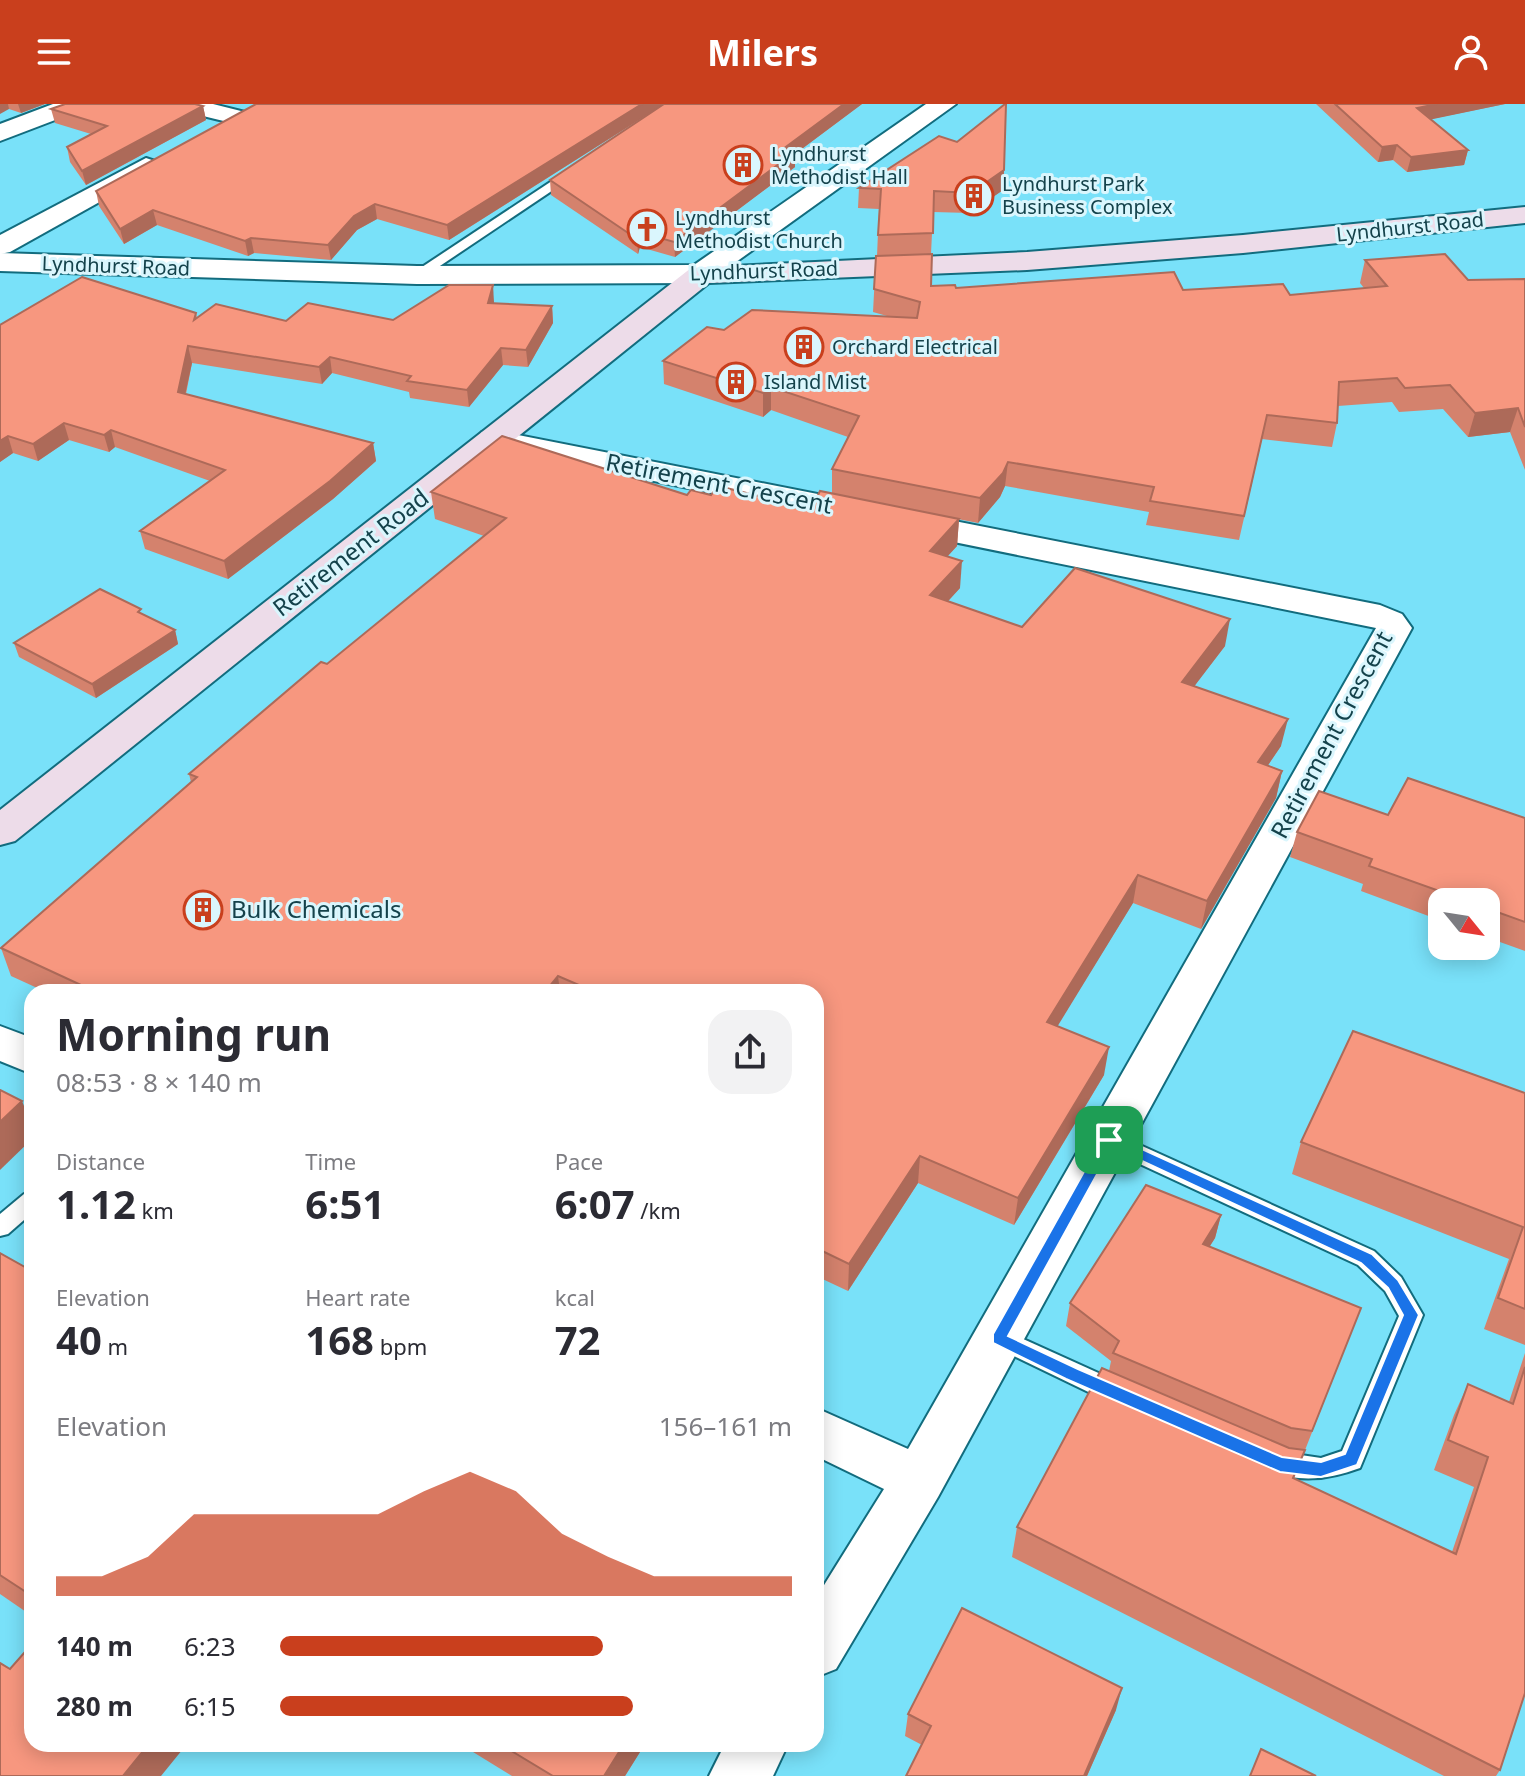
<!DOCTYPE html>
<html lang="en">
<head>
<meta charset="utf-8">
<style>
  body { margin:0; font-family:"Noto Sans",sans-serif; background:#f2f2f3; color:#2b2b33; height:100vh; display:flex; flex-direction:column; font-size:30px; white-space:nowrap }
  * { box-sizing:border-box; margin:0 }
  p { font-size:26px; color:#7c7c81 }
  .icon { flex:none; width:44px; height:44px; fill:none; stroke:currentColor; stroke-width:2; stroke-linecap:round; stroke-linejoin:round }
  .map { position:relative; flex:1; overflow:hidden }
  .side { position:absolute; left:24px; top:880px; width:800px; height:768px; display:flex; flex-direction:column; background:#fff; border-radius:24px; box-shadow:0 4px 20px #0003 }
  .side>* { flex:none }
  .needle { width:52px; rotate:120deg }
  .fabs { position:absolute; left:1428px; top:784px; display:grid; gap:16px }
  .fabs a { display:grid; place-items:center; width:72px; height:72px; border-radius:16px; background:#fff; box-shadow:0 4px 20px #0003; font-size:40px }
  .pin { position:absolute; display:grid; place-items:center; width:68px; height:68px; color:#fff; margin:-34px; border-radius:16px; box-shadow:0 4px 12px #0006 }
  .round { display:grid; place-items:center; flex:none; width:84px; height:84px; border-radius:24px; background:#f2f2f3 }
  .head { display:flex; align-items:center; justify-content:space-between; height:136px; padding:0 32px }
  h1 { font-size:44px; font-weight:700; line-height:60px }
  .figures { display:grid; grid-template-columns:repeat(3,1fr); gap:12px; height:136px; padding:8px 32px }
  .figures div { display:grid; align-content:center }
  .figures b { font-size:40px; font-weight:700 }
  .figures small { font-size:22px; font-weight:400 }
  .figures p { font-size:22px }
  .chart { height:224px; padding:16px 32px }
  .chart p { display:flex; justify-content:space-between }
  .chart svg { width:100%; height:144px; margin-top:8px; fill:#c93f1d; opacity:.7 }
  ul { padding:0 32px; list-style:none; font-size:26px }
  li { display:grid; grid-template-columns:128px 96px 1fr; align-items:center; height:60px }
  li i { height:20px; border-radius:10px; background:#c93f1d }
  header { display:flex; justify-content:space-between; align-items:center; height:104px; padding:0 32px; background:#c93f1d; color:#fff; font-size:36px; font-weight:700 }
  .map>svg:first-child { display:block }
</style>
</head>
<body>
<header><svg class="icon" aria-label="menu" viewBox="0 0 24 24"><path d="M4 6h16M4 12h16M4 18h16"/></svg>Milers<svg class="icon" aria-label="person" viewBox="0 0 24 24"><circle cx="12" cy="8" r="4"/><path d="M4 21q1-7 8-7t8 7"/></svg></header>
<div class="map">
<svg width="1525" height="1672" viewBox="0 0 1525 1672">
  <rect width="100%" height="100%" fill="#79e1f9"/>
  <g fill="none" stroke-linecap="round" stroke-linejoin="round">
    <g stroke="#126c7e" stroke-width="4">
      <g id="service">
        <path d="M567,67L577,70L422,174L410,171Z"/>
        <path d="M1109,1027L1374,1147L1401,1173L1423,1211L1360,1364C1327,1376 1299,1379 1265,1366L1261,1358L1265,1350L1274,1347L1321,1354L1342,1347L1399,1212L1385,1187L1358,1161L1101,1042L1098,1036L1101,1030Z"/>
        <path d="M32,1087V1109L8,1130L0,1132V1110L24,1090Z"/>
        <path d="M999,1224L1125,1281L1128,1289L1125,1297L1116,1300L1107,1297L991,1241L987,1234L991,1227Z"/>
      </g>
    </g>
    <g stroke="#126c7e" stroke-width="4">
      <g id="minor">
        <path d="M53,0H87L84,5L0,37V20Z"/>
        <path d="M171,0H213L245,8L248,13L245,18L236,20L174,5Z"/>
        <path d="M146,54L155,57L159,62L155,67L10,148L0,150V131Z"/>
        <path d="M493,326L1380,501L1402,510L1412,524L938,1393L836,1565L816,1573V1494L884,1385L816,1352V1304L908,1345L1376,524L482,342L477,335L482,328Z"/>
        <path d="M0,922L32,934V970L0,957Z"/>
        <path d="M725,1640H788L773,1672H709Z"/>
      </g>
    </g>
    <g stroke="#126c7e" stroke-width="4">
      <path id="tertiary" d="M926,0H956L711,176L701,179L417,180L0,167V149L417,162L694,161Z"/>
    </g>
    <g stroke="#126c7e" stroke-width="4">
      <path id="secondary" d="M1525,103V119L1243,149L1027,166L709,179L15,737L0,741V706L691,164L1027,148L1243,131Z"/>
    </g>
    <use href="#service" fill="#fff" fill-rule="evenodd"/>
    <use href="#minor" fill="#fff" fill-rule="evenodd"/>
    <use href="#tertiary" fill="#fff" fill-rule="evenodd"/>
    <use href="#secondary" fill="#eddce9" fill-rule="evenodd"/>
  </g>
  <g fill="#d4826d">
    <path d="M0,0H45L21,9L9,5Z"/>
    <path d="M256,0H862L795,50V63L675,153L640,143L638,150L551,91L550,76L655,6L449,136L377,115L357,126L331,156L254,149L248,152L157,121L124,140L99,102L96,87Z"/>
    <path d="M1316,0H1505L1431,15L1468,46L1464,61L1407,68L1393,56L1378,58Z"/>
    <path d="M203,2L206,16L86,81L70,58L67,43L91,30L55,19L51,5Z"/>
    <path d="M1004,66L1003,86L970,109L933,108L931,150L877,152L879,105L858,104L859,84Z"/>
    <path d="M876,152L931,182L956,184L1183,186L1290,191L1364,184L1360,179L1365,156L1468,176L1525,175V366L1510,328L1468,333L1443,305L1399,308L1392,298L1338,302L1337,319L1332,343L1262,335L1239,436L1146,421L1149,408L1005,382L1000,393L978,419L871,398L959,415L957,442L947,452L960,484L948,497L1022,523L1225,542L1194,582L1281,642L1268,661L1282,667L1276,694L1201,825L1133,799L1057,922L1104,971L1014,1121L918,1079L848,1187L816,1172V888H46L11,872L1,844L191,678L189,670L327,560L484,432L435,415L431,388L711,391L811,405L832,390V365L848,333L771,306L763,313L664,280L663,257L724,226L887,212L873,208Z"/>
    <path d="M494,198V199L552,202L553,219L528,263L503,261L469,303L410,294L409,288L332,269L322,280L192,259L186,290L373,339L376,357L333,395L228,475L145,445L140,427L210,377L115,343L109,348L69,336L38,357L13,349L0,358V221L196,209L197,214L286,217L393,216Z"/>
    <path d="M143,510L175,526L178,540L96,594L19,553L14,539Z"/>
    <path d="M1388,711L1525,714V847L1486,833V798H1442V817L1361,787L1363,780L1290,753L1297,728Z"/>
    <path d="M1525,989V1241L1484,1225L1509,1155L1292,1070L1301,1038Z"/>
    <path d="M1221,1111L1215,1134L1209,1143L1361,1204L1294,1374L1452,1448L1474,1383L1434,1366L1454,1311L1468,1280L1509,1298L1525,1249V1589L1500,1666L1496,1672H1444L1012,1453L1017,1423L1109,1267L1111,1257L1066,1222L1070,1199Z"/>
    <path d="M0,1149L32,1167V1512L0,1490Z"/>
    <path d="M1116,1606L1087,1672H906L922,1641L905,1632L908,1610Z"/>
    <path d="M460,1640H645L625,1672H512Z"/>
  </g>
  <g fill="#ad6a59">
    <path d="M0,0H8L9,5L0,10Z"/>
    <path d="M18,0H45L21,9Z"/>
    <path d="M642,0H664L449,136L447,121Z"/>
    <path d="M844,0H862L795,50V63L675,153L674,138L783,45Z"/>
    <path d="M1437,0H1505L1414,19L1417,4Z"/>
    <path d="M203,2L206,16L86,81L82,67Z"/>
    <path d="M1397,41L1393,56L1378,58L1382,43Z"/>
    <path d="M1468,46L1464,61L1407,68L1411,53Z"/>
    <path d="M1004,66L1003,86L970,109L971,89Z"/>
    <path d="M375,100L377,115L357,126L331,156L328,141L354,112Z"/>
    <path d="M153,106L157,121L124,140L120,125Z"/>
    <path d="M639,128L640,143L638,150L637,135Z"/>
    <path d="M251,134L254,149L248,152L245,137Z"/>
    <path d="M493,181L494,198L489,215L488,199Z"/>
    <path d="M552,202L553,219L528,263L526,246Z"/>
    <path d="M188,242L192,259L182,305L178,288Z"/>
    <path d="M501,244L503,261L469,303L467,286Z"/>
    <path d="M330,253L332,269L322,280L319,263Z"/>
    <path d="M771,283V306L763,313V289Z"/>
    <path d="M1518,304L1510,328L1468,333L1475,309Z"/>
    <path d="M64,319L69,336L38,357L33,340Z"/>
    <path d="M111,326L115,343L109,348L104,331Z"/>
    <path d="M8,332L13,349L0,358V337Z"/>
    <path d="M373,339L376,357L333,395L228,475L224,457Z"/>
    <path d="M1008,358L1005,382L1000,393L978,419L980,394Z"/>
    <path d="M959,415L957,442L928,474L930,447Z"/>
    <path d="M962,457L960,484L929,518L930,491Z"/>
    <path d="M1230,515L1225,542L1177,605L1182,578Z"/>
    <path d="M175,526L178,540L96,594L92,580Z"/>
    <path d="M1288,615L1281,642L1252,685L1258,658Z"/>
    <path d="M1282,667L1276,694L1201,825L1207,797Z"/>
    <path d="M1138,771L1133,799L1043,946L1047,918Z"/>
    <path d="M558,872L560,888H545Z"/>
    <path d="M1109,943L1104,971L1014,1121L1018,1094Z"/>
    <path d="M22,997L32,1022V1035L0,1066V1018Z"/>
    <path d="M920,1052L918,1079L848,1187L849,1160Z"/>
    <path d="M1221,1111L1215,1134L1197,1163L1203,1140Z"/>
    <path d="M1122,1584L1116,1606L1087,1672H1084Z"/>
    <path d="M149,1640H187L161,1672H123Z"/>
    <path d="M624,1640H645L625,1672H604Z"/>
  </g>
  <g fill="#f7977f" stroke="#ad6a59" stroke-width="2">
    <path d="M65,0H195L203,2L82,67L67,43L107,22L51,5Z"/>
    <path d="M256,0H642L447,121L375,100L354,112L328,141L251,134L245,137L153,106L120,125L96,87Z"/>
    <path d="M664,0H844L783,45L795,48L674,138L639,128L637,135L550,76Z"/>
    <path d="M1005,0H1006L1004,66L971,89L934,87L933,129L878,131L881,85L859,84L939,32L957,38Z"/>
    <path d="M1335,0H1437L1417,4L1468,46L1411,53L1397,41L1382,43Z"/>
    <path d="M932,150L931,182L955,181L956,184L1174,168L1183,186L1283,180L1290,191L1387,182L1365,156L1445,150L1468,176L1525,175V323L1518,304L1475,309L1450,281L1405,284L1397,274L1339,278L1337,319L1267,311L1244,412L1150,397L1154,383L1008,358L1003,369L980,394L832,365L859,312L771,283L763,289L663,257L707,223L724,226L752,206L917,214L920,198L874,185L876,152Z"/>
    <path d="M82,173L196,209L194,216L216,200L286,217L308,199L393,216L449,181H493L488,199L552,202L526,246L501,244L467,286L407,277L411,272L330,253L319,263L188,242L178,288L373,339L330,377L224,457L140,427L225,366L111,326L104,331L64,319L33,340L8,332L0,337V221Z"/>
    <path d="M502,332L687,391L691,386L711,391L718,382L811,405L820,387L959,415L930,447L962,457L930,491L1022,523L1075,464L1230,515L1182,578L1288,615L1258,658L1282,667L1207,797L1138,771L1047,918L1109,943L1018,1094L920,1052L849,1160L816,1144V888H595L558,872L545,888H96L1,844L197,673L189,670L321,558L327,560L506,414L431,388Z"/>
    <path d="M100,485L141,505L138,508L175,526L92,580L14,539Z"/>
    <path d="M1408,674L1525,714V818L1486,804V798H1470L1369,762L1372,755L1297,728L1319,687L1388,711Z"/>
    <path d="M1353,927L1525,989V1205L1498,1194L1523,1123L1301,1038Z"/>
    <path d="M0,986L22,997L0,1018Z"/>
    <path d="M1146,1081L1221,1111L1203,1140L1361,1204L1312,1327L1291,1324L1113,1249L1119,1237L1070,1199Z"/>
    <path d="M0,1149L32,1167V1492L0,1471Z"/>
    <path d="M1525,1263V1589L1500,1666L1017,1423L1102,1264L1289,1344L1305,1346L1293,1374L1456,1450L1488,1353L1448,1336L1468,1280L1513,1300Z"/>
    <path d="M962,1504L1122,1584L1084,1672H906L931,1622L908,1610Z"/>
    <path d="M32,1540V1640H149L123,1672H0V1559L10,1565Z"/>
    <path d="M500,1640H624L604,1672H553Z"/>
    <path d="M1261,1645L1316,1672H1250Z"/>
  </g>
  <path fill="#1a73e8" stroke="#fff" stroke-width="2" fill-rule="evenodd" d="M1109,1030L1372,1150L1398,1176L1419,1211L1357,1361L1321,1373L1280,1368L1066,1275L993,1239V1230L1104,1032ZM1112,1043L1361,1159L1388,1184L1403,1211L1345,1350L1321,1358L1282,1353L1078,1265L1008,1232Z"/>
  <defs>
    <g id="building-ring" transform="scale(2)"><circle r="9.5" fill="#daf6fd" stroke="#c93f1d" stroke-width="1.5"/><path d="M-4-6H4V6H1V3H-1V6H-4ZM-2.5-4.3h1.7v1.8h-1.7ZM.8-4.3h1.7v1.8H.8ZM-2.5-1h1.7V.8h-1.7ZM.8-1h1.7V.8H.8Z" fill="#c93f1d"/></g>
    <g id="church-ring" transform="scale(2)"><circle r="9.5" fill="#daf6fd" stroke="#c93f1d" stroke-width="1.5"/><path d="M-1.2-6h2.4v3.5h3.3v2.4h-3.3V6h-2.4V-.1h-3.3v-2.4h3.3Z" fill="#c93f1d"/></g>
  </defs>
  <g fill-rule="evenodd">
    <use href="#building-ring" x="743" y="61"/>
    <use href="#building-ring" x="974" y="92"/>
    <use href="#church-ring" x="647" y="125"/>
    <use href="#building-ring" x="804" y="243"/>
    <use href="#building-ring" x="736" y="278"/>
    <use href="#building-ring" x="203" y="806"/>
  </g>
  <g text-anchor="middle" stroke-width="6" stroke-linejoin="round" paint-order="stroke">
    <g font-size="20" fill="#14424b" stroke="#daf6fd" text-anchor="start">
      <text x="771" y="57">Lyndhurst<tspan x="771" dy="23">Methodist Hall</tspan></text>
      <text x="1002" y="87">Lyndhurst Park<tspan x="1002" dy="23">Business Complex</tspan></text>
      <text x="675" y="121">Lyndhurst<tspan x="675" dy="23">Methodist Church</tspan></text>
      <text x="832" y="250">Orchard Electrical</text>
      <text x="764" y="285">Island Mist</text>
    </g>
    <g font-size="20" fill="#14424b" stroke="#daf6fd">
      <text transform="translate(1410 123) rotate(-6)" y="7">Lyndhurst Road</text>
      <text transform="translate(116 162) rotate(2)" y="7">Lyndhurst Road</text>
      <text transform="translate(764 167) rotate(-2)" y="7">Lyndhurst Road</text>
    </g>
    <g font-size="24" fill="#14424b" stroke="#daf6fd">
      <text transform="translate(719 380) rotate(11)" y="8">Retirement Crescent</text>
      <text transform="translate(351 449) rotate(-38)" y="8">Retirement Road</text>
      <text transform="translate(1332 631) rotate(-62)" y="8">Retirement Crescent</text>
    </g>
    <g font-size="24" fill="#14424b" stroke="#daf6fd" text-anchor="start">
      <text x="231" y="814">Bulk Chemicals</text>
    </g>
  </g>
</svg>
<div class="fabs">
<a><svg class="needle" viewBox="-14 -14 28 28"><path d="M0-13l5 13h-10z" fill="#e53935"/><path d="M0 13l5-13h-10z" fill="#7c7c81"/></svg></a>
</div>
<div class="pin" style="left:1109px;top:1036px;background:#1e9e55"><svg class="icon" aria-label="arrive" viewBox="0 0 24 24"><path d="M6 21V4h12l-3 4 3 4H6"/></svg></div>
<section class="side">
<div class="head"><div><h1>Morning run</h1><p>08:53 · 8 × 140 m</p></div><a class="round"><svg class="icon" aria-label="share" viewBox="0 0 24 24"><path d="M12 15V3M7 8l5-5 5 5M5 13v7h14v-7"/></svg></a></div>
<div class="figures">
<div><p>Distance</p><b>1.12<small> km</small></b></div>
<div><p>Time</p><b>6:51</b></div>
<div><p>Pace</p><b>6:07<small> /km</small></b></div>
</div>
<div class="figures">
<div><p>Elevation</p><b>40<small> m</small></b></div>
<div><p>Heart rate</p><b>168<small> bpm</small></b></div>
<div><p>kcal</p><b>72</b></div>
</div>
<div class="chart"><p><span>Elevation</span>156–161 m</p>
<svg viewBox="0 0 160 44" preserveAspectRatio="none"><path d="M0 44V38L10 38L20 32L30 19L40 19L50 19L60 19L70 19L80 12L90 6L100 12L110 25L120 32L130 38L140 38L150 38L160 38V44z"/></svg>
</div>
<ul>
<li><b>140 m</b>6:23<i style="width:63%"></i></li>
<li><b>280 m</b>6:15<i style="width:69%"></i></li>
</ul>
</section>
</div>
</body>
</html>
